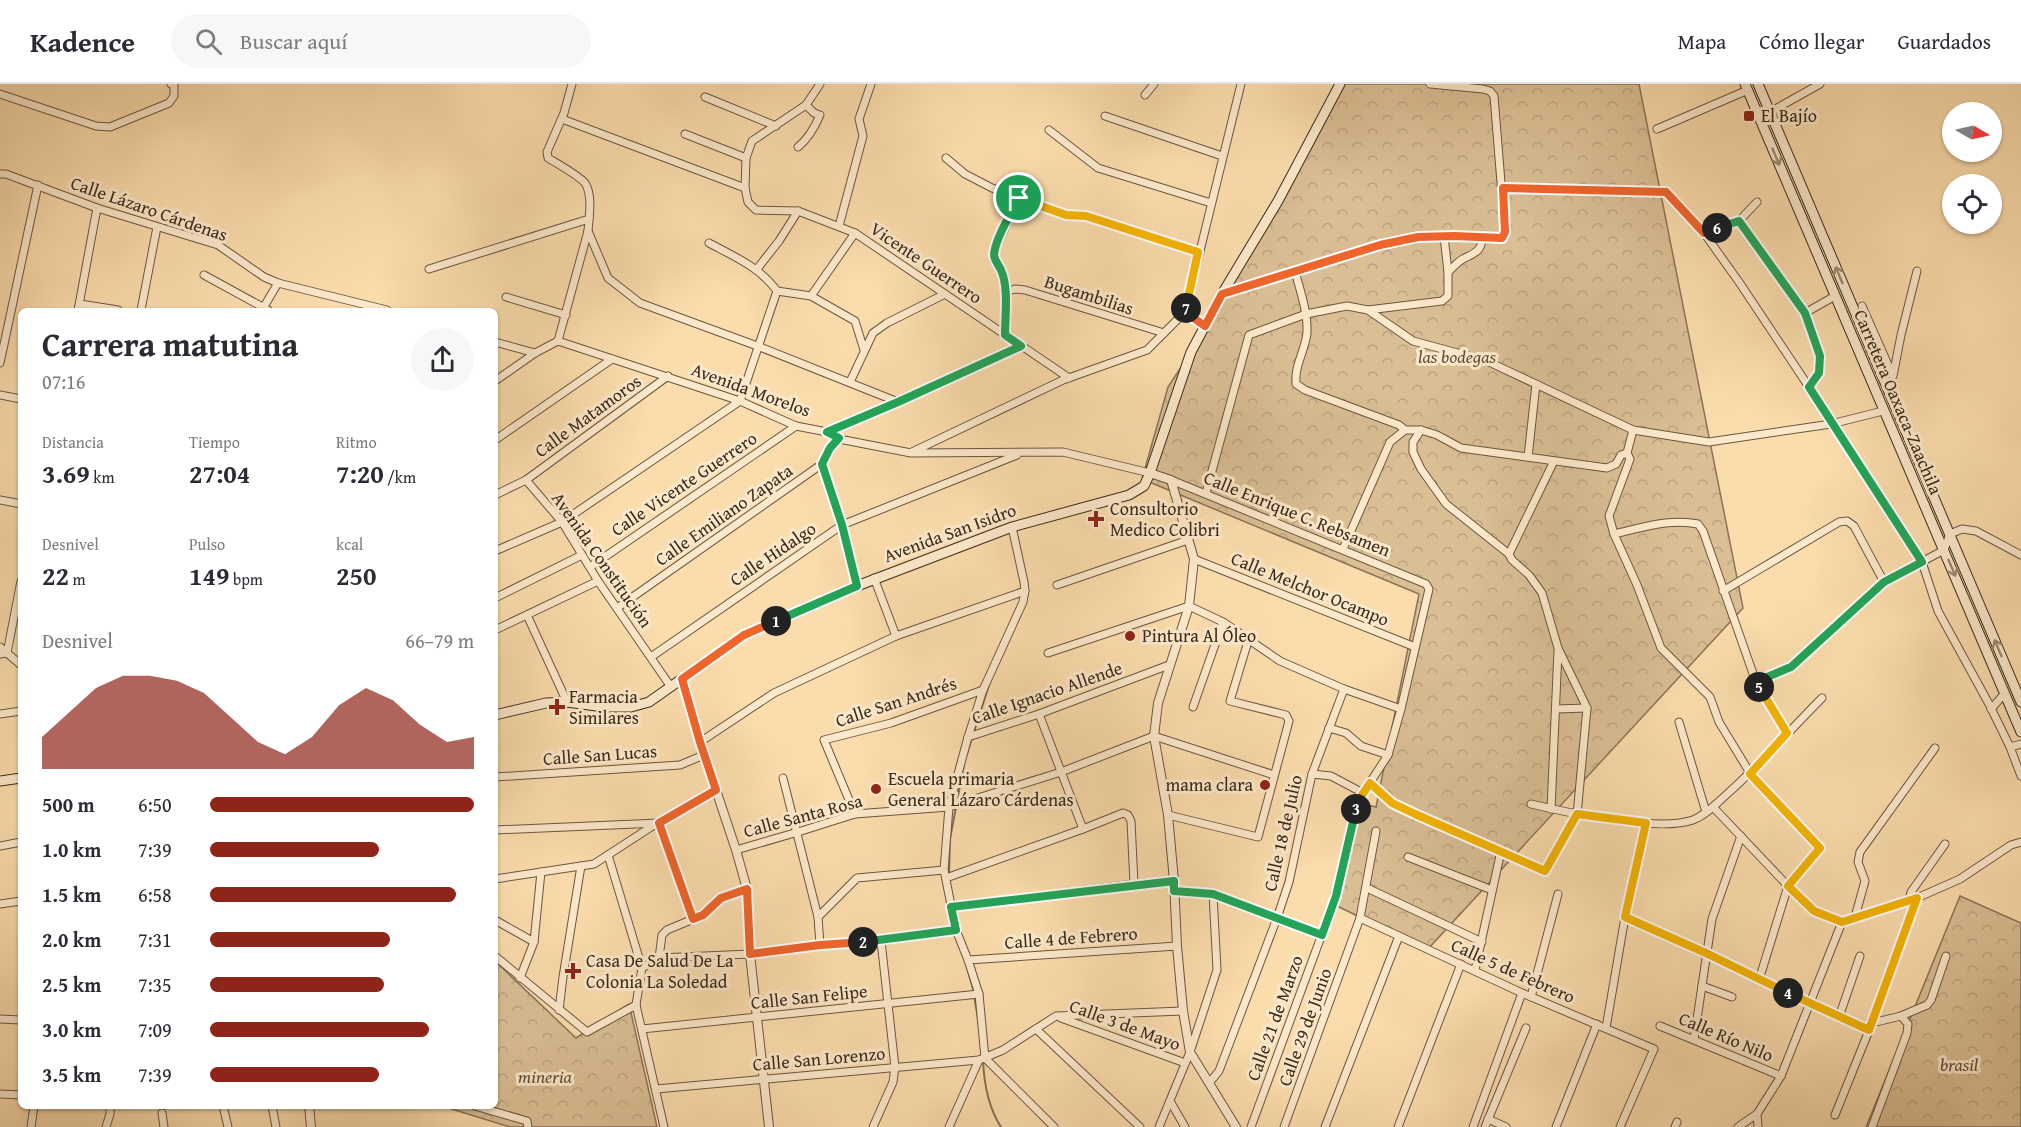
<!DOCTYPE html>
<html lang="es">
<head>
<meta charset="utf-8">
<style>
  body { margin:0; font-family:"Gentium Book Plus",serif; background:#f7f7f7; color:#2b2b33; height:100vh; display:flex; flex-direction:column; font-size:22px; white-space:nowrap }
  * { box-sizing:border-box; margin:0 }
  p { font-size:20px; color:#7c7c81 }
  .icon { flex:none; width:33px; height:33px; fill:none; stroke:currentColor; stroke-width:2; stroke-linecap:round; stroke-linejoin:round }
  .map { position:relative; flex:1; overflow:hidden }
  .drawer { position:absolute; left:18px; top:224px; width:480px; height:801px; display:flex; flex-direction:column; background:#fff; border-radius:9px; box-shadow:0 2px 4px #0004 }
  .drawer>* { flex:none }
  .needle { width:39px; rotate:99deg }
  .tools { position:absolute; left:1942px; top:18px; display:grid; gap:12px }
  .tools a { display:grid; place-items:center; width:60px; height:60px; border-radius:50%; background:#fff; box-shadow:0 2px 4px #0004; font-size:30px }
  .pin { position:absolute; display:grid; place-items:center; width:51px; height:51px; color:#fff; margin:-26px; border:3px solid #fff; border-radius:50%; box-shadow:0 2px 6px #0007 }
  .km { position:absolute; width:30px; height:30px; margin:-15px; border-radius:50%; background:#222; color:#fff; font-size:16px; line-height:30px; text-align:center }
  .round { display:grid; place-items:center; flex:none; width:63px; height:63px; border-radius:32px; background:#f7f7f7 }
  .overview { display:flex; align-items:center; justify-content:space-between; height:102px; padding:0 24px }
  h1 { font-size:33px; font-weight:700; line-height:45px }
  .metrics { display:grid; grid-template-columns:repeat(3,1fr); gap:9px; height:102px; padding:6px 24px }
  .metrics div { display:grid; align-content:center }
  .metrics b { font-size:26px; font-weight:700 }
  .metrics small { font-size:16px; font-weight:400 }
  .metrics p { font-size:16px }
  .chart { height:168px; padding:12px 24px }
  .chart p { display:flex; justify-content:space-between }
  .chart svg { width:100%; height:108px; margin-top:6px; fill:#8f2418; opacity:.7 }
  ul { padding:0 24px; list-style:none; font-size:20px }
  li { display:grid; grid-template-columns:96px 72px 1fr; align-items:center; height:45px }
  li i { height:15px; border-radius:8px; background:#8f2418 }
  header { display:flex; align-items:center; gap:36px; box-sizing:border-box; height:84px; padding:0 30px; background:#fff; border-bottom:2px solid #e1e1e2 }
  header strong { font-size:28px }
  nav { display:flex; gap:33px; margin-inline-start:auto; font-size:21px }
  .search { width:420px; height:54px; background:#f7f7f7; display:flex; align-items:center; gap:15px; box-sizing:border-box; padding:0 21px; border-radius:33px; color:#7c7c81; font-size:22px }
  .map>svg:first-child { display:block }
</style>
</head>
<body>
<header>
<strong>Kadence</strong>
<div class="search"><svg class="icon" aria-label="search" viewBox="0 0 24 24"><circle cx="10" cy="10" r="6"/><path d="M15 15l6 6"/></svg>Buscar aquí</div>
<nav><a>Mapa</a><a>Cómo llegar</a><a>Guardados</a></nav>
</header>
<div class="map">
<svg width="2021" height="1043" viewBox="0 0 2021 1043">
  <defs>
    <pattern id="park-crowns" width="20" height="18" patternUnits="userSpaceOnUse" patternTransform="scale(1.5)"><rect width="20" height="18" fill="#dabe94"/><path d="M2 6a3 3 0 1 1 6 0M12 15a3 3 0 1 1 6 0" fill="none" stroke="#bca37f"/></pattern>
  </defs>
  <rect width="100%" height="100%" fill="#fbdcad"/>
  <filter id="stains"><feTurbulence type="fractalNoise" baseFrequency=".00333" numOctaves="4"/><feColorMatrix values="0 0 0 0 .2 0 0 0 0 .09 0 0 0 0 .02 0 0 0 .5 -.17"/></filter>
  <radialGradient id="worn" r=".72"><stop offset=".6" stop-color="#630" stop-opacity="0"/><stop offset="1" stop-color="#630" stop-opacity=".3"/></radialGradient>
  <g fill="url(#park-crowns)" stroke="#8a7457" stroke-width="1.5">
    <path d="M1340,0H1639L1743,524L1427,866L1329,818L1355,718L1376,723L1419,510L1142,395L1168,303L1191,268Z"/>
    <path d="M1960,812L2021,839V1043H1866Z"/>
    <path d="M495,877L576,954L629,920L657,1043H510L442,1022H495Z"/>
  </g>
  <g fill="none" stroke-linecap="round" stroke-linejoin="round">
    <g stroke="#867054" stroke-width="2">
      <path d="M965,676L989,601"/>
      <path d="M957,717L964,681"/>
      <path d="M949,791L950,755L956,723"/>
      <path d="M965,876L973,905L979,941"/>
      <path d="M983,976C984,1000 988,1023 1001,1043"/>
    </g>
    <g stroke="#6a563f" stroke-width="9">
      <g id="minor">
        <path d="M820,0L806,21L752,57L746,74L745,104L748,118L756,126L798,127L855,149L1069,294"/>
        <path d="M0,10L96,42L110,43L169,19L174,12V1L171,0"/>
        <path d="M1145,11L1154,0"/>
        <path d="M705,13L776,42"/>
        <path d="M1770,28L1820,0"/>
        <path d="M1105,32L1222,72"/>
        <path d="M562,35L745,104"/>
        <path d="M1657,45L1748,6"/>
        <path d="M1049,46L1098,84L1211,119"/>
        <path d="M685,50L746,74"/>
        <path d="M798,63C809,54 815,43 820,31L814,29L806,21"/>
        <path d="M946,74L965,90L992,104L1019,114L1066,131L1086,132L1198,168"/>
        <path d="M0,90H6L97,124L218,161L264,193L278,199L387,226"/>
        <path d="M1503,104L1666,108L1704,149L1739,198L1809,303L1922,478L1938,527L1989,620L2010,663L2021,660"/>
        <path d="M1739,137L1805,229L1819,272V289L1809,303"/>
        <path d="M839,142L863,52L859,35L871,0"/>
        <path d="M588,147L608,194L640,219L760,263L898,318"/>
        <path d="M1704,149L1739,137L1757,118"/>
        <path d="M1444,152L1448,188"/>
        <path d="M709,159C733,172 760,183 777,207L811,212L855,237L864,266"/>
        <path d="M429,185L589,135"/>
        <path d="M757,185L779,157L798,127"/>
        <path d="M1295,187C1300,207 1308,228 1307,249C1305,267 1294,282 1296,300L1305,306L1399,341L1405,346"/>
        <path d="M204,191L268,226"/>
        <path d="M1005,208L1015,205L1025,206L1164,249"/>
        <path d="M1222,210L1380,161L1418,153L1453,152L1502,154L1505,148L1494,12L1490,7L1483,5L1430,0"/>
        <path d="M811,212L855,149"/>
        <path d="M506,213L566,231"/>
        <path d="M80,220L118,226"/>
        <path d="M1862,222L1893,292L1901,251L1917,187"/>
        <path d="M78,226L97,124"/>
        <path d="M141,226L157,143"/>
        <path d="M262,226L278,199"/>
        <path d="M1368,226L1442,217L1448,212V188C1453,184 1457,178 1463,175C1474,169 1481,168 1482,155"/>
        <path d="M1805,229L1835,212"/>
        <path d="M1205,242L1185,228L1241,0"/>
        <path d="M1005,251V208L1002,187L994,176L995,165L1019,114"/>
        <path d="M558,257L740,317L796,342L827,348L839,355L911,369L1063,368L1150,389"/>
        <path d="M558,257L588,147C589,134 593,111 585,99C578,91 558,80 548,74L547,68L564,29L572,0"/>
        <path d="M495,258L535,269"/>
        <path d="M0,279L38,101"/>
        <path d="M495,297L535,269L558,257"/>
        <path d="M850,298L873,249L887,239L945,210"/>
        <path d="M0,311L21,315"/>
        <path d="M1421,346L1413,358V368L1421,385L1446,420L1509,470"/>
        <path d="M1633,346L1627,369L1630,375L1609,432L1614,450L1637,501L1661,564L1710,613L1719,638L1750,689L1820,764L1788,802L1759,896"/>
        <path d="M827,348L898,318L1021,262"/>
        <path d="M495,356L612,275"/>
        <path d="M912,368L1063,296L1147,266L1185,228"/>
        <path d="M1528,373L1536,300"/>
        <path d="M822,380L842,441L857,502"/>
        <path d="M526,396L562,438L598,497L671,603"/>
        <path d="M1171,396L1426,500L1429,505L1401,625L1388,671L1358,717L1336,812L1251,1043"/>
        <path d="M1206,409L1249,251L1306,230L1347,222L1368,226L1413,257L1487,277L1633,346L1709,358L1831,340L1883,327"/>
        <path d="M495,411L526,396L668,292"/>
        <path d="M0,416L21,420"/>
        <path d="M1614,450C1641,444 1670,434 1698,440L1703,447L1756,598L1787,649"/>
        <path d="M1343,465L1390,358L1405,346H1421L1437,351L1461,364L1607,384L1616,380L1621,371L1627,369"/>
        <path d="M495,467L562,438L740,317L777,207"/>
        <path d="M1194,475L1415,563"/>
        <path d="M590,483L796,342"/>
        <path d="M874,494L896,552"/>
        <path d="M1057,501L1188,456"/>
        <path d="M1723,507L1839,438L1847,437L1854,442L1884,498"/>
        <path d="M495,514L582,471"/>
        <path d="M617,524L822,380L829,364L839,355"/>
        <path d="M527,531L567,618"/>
        <path d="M495,546L598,497"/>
        <path d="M0,563L21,581"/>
        <path d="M1048,569L1189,522L1223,538L1280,577L1344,605L1401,625"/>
        <path d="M0,570L7,569L21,497"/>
        <path d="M651,573L842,441L1017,371"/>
        <path d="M1756,598L1791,583L1884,498L1944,466L1950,450L1962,445L1976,447L2021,471"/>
        <path d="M1193,623L1223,538"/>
        <path d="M1556,625L1587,624"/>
        <path d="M1991,625L2005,609"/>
        <path d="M0,630L21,627"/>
        <path d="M1039,630L1083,745"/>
        <path d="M1679,638L1706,728"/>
        <path d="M1329,644L1346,649L1361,662L1388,671"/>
        <path d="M968,653L1039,630L1169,581"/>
        <path d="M700,658L774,609L896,552L1025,507"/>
        <path d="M2010,663L2021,692"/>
        <path d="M1312,690L1331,692L1363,709"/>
        <path d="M495,693L680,681L704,671"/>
        <path d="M783,694L818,833L820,861"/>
        <path d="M1370,699L1392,719L1415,730L1545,787L1577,731L1587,624L1558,564L1542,509L1529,491L1512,476L1509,470L1554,377"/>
        <path d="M1531,720C1568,729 1660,748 1693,736C1706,731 1716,720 1726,711C1760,681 1790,646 1822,614"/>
        <path d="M1713,723L1788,802L1814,827L1842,838L1917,814L1960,795L2011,761L2021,758"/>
        <path d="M1551,725L1558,567"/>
        <path d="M855,730L824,656L891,639L983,606"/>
        <path d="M1168,731L1258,753L1289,637L1286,631L1230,617L1249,554"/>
        <path d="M495,746L659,739L693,835"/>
        <path d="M0,762L21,758"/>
        <path d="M736,766L798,748L855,730L949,723L1061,688L1154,652L1274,691"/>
        <path d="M608,771L642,884"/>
        <path d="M1408,773L1492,806"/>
        <path d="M946,794L1083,745L1123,729L1128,731L1131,737L1134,800"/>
        <path d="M495,795L594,780L651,743L716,706"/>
        <path d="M1367,804L1482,858"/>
        <path d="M1174,807L1213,810L1322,851"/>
        <path d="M1909,816L1911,808L1945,760"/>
        <path d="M0,820L21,817"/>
        <path d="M951,823L1134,800L1174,797"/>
        <path d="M818,833L857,794L944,786"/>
        <path d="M1625,833L1869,946"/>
        <path d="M1855,833L1865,797L1858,778L1860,768L1935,664"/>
        <path d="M1360,834L1522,909L1654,965L1620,1043"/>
        <path d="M495,836L534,858"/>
        <path d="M495,872L587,948L636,921"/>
        <path d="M659,874L750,870L820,861L881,857L956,846"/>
        <path d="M968,876L1177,862"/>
        <path d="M1475,886L1501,767"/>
        <path d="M520,894L534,858L541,788"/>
        <path d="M1702,902L1732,913"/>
        <path d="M1531,913L1558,810"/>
        <path d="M559,926L563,893L581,782"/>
        <path d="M1901,932L1927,921L1931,916L1946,872"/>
        <path d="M1839,933L1860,872"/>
        <path d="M1061,934L1185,979"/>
        <path d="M0,935L21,936"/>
        <path d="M1660,942L1781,992"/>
        <path d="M1606,944L1625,833L1646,739"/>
        <path d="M642,945L979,910"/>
        <path d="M1036,945L1140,1043"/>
        <path d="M1694,955L1712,835L1741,752"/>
        <path d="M985,974L979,910L968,876L956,846L944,786L949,723L968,653L983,606L1023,518L1025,507L1024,498L1012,443"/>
        <path d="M985,974L1054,1043"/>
        <path d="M1210,998L1219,987L1277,834L1289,798L1312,690L1344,605"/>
        <path d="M656,1005L979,976L1003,966L1056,932L1183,927"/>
        <path d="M0,1010L21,1011"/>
        <path d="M1170,1017L1185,1043"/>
        <path d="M223,1022L228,1043"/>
        <path d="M272,1022L276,1043"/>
        <path d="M475,1022L527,1037L528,1043"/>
        <path d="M162,1029L164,1043"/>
        <path d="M1757,1030L1758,1043"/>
        <path d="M1835,1031L1872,939L1917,814"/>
        <path d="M1488,1035L1506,1043"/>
        <path d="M31,1043L34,1022"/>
        <path d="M106,1043L110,1030V1022"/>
        <path d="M664,1043L636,921L642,884L659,874L662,851L667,846L703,831L721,814L747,805"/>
        <path d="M873,1043L893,998L895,983L881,857"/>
        <path d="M949,1043L979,976"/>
        <path d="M1159,1043L1190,968L1217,886L1213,810"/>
        <path d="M1284,1043L1360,834L1376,747"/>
        <path d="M1325,1043L1399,852"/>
        <path d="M1398,1043L1461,880"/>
        <path d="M1473,1043L1522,909"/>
        <path d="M1485,1043L1526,944"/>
        <path d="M1556,1043L1597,940"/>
        <path d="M1675,1043L1677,1038"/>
        <path d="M1738,1043L1757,1030L1781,992L1842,838"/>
        <path d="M1872,1043L1907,949L1908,940L1901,932L1872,939"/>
      </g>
    </g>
    <g stroke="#6a563f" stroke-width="10">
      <g id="tertiary">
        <path d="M1150,389L1171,396L1194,475L1189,522L1158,619L1154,652L1168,731L1174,797L1177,862L1183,927L1190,968L1236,1043"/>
        <path d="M682,595L700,658L736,766L747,805L750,870L769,1043"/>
        <path d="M309,1022L311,1043"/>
      </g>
    </g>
    <g stroke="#392a1a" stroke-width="11">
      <g id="secondary">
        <path d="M1745,0L2021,648"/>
        <path d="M1758,0L2021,618"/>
        <path d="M495,631L546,619L567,618L604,623H631L649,618L744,551L857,502L1012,443L1129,411L1144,402L1150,389L1191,268L1222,210L1278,117L1340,0"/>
        <path d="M0,697L21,694"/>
      </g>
    </g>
    <use href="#minor" stroke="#fce8ca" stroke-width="7"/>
    <use href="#tertiary" stroke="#fce8ca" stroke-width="8"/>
    <use href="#secondary" stroke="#fce8ca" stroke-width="9"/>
  </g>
  <defs><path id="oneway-shaft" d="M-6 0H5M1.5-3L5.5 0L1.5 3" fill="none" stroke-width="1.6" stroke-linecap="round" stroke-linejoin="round" transform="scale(1.5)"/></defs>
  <g stroke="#9a8972">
    <use href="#oneway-shaft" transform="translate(1776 73) rotate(67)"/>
    <use href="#oneway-shaft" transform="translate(1839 191) rotate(-113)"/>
    <use href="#oneway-shaft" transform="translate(1952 484) rotate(67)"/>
    <use href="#oneway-shaft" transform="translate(1998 564) rotate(-113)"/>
  </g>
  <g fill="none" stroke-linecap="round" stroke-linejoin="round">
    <g stroke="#fff" stroke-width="12">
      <path id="split-1" d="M776,537L857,502L842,441L822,380L830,364L839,354L827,348L898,318L1021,262L1005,251C1005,231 1009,204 1001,186C997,178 992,174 995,165C999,147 1011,130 1019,114"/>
    </g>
    <g stroke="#fff" stroke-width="12">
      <path id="split-2" d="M776,537L744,551L682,595L700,658L716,706L659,739L693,835L703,831L721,814L747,805L750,870L820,861L863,858"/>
    </g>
    <g stroke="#fff" stroke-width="12">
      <path id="split-3" d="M863,858L956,846L951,823L1174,797V807L1213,810L1322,851L1336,812L1356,725"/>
    </g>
    <g stroke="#fff" stroke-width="12">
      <path id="split-4" d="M1356,725L1358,717L1370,699L1392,719L1415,730L1545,787L1577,730L1646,739L1625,833L1708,870L1788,909"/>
    </g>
    <g stroke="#fff" stroke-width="12">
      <path id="split-5" d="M1759,603L1787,649L1750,690L1820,764L1788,802L1814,827L1842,838L1917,814L1869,946L1788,909"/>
    </g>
    <g stroke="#fff" stroke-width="12">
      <path id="split-6" d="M1717,144L1739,137L1805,229L1820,272L1819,289L1809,303L1922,478L1884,498L1791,583L1755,598L1759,603"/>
    </g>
    <g stroke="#fff" stroke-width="12">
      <path id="split-7" d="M1186,224L1185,228L1205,242L1222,210L1380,161L1418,153L1454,152L1502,154L1505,148L1503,104L1666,108L1704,149L1717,144"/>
    </g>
    <g stroke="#fff" stroke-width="12">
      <path id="split-8" d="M1019,114L1066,131L1086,132L1198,168L1186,224"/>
    </g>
    <use href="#split-1" stroke="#22a559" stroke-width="8"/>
    <use href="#split-2" stroke="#f0652b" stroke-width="8"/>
    <use href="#split-3" stroke="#22a559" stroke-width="8"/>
    <use href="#split-4" stroke="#f5b400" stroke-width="8"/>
    <use href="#split-5" stroke="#f5b400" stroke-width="8"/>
    <use href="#split-6" stroke="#22a559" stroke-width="8"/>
    <use href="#split-7" stroke="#f0652b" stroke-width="8"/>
    <use href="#split-8" stroke="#f5b400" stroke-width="8"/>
  </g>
  <g fill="#8f2418" stroke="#fce8ca" stroke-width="2">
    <rect x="1743" y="26" width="12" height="12" rx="3"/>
    <path d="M1093 426h6v6h6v6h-6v6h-6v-6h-6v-6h6z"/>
    <circle cx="1130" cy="552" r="6"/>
    <path d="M554 614h6v6h6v6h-6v6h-6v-6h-6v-6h6z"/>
    <circle cx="1265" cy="701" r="6"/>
    <circle cx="876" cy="705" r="6"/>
    <path d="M570 878h6v6h6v6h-6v6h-6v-6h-6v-6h6z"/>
  </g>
  <g text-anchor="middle" stroke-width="6" stroke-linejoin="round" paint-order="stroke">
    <g font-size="18" fill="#392a1a" stroke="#fce8ca" text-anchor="start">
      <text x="1761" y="38">El Bajío</text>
      <text x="1110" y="431">Consultorio<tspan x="1110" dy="21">Medico Colibri</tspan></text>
      <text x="1142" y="558">Pintura Al Óleo</text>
      <text x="569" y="619">Farmacia<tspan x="569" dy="21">Similares</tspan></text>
      <text x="888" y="701">Escuela primaria<tspan x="888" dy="21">General Lázaro Cárdenas</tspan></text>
      <text x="1253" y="707" text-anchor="end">mama clara</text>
      <text x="586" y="883">Casa De Salud De La<tspan x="586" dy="21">Colonia La Soledad</tspan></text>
    </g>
    <g font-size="18" fill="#392a1a" stroke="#fce8ca">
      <text transform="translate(149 125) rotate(19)" y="6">Calle Lázaro Cárdenas</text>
      <text transform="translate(926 179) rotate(34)" y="6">Vicente Guerrero</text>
      <text transform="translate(1089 211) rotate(18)" y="6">Bugambilias</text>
      <text transform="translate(751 306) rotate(20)" y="6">Avenida Morelos</text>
      <text transform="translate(1898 318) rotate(67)" y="6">Carretera Oaxaca-Zaachila</text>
      <text transform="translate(588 332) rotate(-36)" y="6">Calle Matamoros</text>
      <text transform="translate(684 400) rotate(-34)" y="6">Calle Vicente Guerrero</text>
      <text transform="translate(1297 430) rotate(22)" y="6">Calle Enrique C. Rebsamen</text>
      <text transform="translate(724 431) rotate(-35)" y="6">Calle Emiliano Zapata</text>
      <text transform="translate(950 449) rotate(-20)" y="6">Avenida San Isidro</text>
      <text transform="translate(773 470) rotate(-34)" y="6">Calle Hidalgo</text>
      <text transform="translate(602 476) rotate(55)" y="6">Avenida Constitución</text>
      <text transform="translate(1310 505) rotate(22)" y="6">Calle Melchor Ocampo</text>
      <text transform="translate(1047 609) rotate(-19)" y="6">Calle Ignacio Allende</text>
      <text transform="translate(896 618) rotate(-18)" y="6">Calle San Andrés</text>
      <text transform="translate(600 671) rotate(-4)" y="6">Calle San Lucas</text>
      <text transform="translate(803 732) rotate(-15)" y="6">Calle Santa Rosa</text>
      <text transform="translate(1283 749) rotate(-77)" y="6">Calle 18 de Julio</text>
      <text transform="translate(1071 854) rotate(-4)" y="6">Calle 4 de Febrero</text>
      <text transform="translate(1513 887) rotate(24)" y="6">Calle 5 de Febrero</text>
      <text transform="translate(809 913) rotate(-6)" y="6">Calle San Felipe</text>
      <text transform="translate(1275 934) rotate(-70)" y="6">Calle 21 de Marzo</text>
      <text transform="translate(1125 941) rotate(20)" y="6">Calle 3 de Mayo</text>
      <text transform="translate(1305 943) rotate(-70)" y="6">Calle 29 de Junio</text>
      <text transform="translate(1726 953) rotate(23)" y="6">Calle Río Nilo</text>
      <text transform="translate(819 975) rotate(-5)" y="6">Calle San Lorenzo</text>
    </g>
    <g font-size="18" font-style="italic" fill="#614f38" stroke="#fce8ca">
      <text x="1457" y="279">las bodegas</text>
      <text x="1959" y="987">brasil</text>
      <text x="545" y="999">mineria</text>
    </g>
  </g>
  <rect width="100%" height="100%" filter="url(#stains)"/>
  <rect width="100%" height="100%" fill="url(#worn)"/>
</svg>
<div class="tools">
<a><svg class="needle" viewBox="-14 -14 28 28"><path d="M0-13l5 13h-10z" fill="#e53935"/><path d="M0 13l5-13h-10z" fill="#7c7c81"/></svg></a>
<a><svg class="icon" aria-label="locate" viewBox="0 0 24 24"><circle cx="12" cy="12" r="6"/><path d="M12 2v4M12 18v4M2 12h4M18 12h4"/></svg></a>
</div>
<div class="pin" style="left:1019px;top:114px;background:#1e9e55"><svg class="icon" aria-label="arrive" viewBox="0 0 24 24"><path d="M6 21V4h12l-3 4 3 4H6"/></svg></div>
<b class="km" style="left:776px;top:537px">1</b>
<b class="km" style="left:863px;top:858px">2</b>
<b class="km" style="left:1356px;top:725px">3</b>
<b class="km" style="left:1788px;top:909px">4</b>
<b class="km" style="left:1759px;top:603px">5</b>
<b class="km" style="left:1717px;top:144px">6</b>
<b class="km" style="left:1186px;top:224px">7</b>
<section class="drawer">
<div class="overview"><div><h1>Carrera matutina</h1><p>07:16</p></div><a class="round"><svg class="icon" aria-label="share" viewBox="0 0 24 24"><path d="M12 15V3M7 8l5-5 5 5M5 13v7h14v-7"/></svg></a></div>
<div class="metrics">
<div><p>Distancia</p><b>3.69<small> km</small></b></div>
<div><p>Tiempo</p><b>27:04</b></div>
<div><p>Ritmo</p><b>7:20<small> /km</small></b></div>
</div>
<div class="metrics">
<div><p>Desnivel</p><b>22<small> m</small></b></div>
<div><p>Pulso</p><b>149<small> bpm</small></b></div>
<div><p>kcal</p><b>250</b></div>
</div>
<div class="chart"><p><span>Desnivel</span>66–79 m</p>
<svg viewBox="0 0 160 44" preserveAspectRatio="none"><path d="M0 44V31L10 21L20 11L30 6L40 6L50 8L60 13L70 23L80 33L90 38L100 31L110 18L120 11L130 16L140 26L150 33L160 31V44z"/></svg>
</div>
<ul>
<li><b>500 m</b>6:50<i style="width:100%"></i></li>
<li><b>1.0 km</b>7:39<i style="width:64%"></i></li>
<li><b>1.5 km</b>6:58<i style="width:93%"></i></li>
<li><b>2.0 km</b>7:31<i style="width:68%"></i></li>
<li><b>2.5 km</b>7:35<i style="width:66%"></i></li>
<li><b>3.0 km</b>7:09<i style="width:83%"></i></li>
<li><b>3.5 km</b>7:39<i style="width:64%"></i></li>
</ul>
</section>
</div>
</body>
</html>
